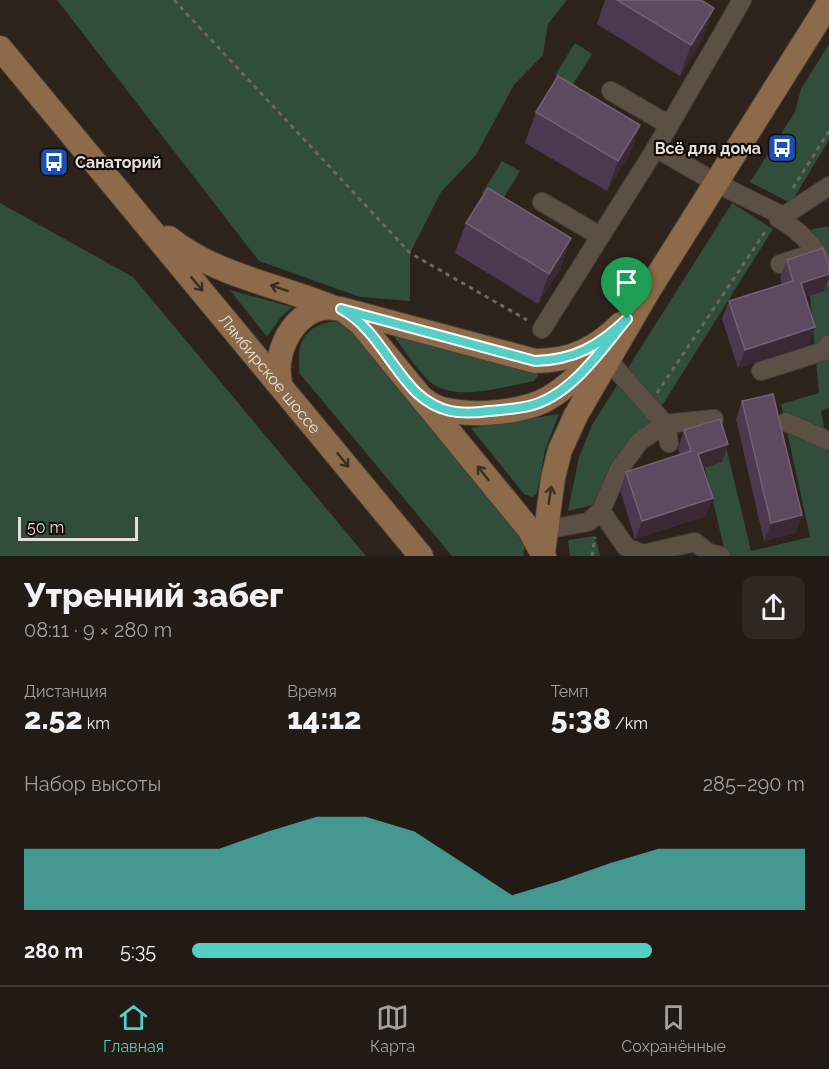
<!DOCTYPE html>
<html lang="ru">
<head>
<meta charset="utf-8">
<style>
  body { margin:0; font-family:Raleway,sans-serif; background:#2e2722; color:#f1f3f6; height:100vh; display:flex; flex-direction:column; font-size:22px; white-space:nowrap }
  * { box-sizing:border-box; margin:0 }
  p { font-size:20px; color:#a2a1a0 }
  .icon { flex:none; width:33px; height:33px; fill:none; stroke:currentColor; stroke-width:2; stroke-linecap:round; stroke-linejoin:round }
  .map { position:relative; height:556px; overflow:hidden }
  .side { display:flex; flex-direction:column; background:#221a14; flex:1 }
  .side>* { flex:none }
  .scale { position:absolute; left:18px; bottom:15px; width:120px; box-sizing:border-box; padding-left:6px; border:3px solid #e6dfd9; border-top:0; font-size:16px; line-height:21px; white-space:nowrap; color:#e6dfd9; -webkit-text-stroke:4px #120d09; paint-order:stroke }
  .pin { position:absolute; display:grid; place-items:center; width:51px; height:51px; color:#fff; margin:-62px -26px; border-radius:50% 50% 50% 0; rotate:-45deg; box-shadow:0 0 6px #0007 }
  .pin .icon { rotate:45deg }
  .round { display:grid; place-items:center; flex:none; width:63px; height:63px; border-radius:12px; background:#2e2722 }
  .headline { display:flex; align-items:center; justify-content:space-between; height:102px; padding:0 24px }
  h1 { font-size:33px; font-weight:800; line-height:45px }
  .metrics { display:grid; grid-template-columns:repeat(3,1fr); gap:9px; height:102px; padding:6px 24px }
  .metrics div { display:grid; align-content:center }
  .metrics b { font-size:30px; font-weight:800 }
  .metrics small { font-size:16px; font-weight:400 }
  .metrics p { font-size:16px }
  .chart { height:168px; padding:12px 24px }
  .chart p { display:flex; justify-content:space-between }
  .chart svg { width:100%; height:108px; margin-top:6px; fill:#55cec5; opacity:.7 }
  ul { padding:0 24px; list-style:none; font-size:20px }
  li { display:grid; grid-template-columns:96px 72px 1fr; align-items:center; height:45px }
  li i { height:15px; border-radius:8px; background:#55cec5 }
  .tabs { display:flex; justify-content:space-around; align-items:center; height:84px; border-top:2px solid #3f3834; background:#221a14; font-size:16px; color:#a2a1a0 }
  .tabs a { display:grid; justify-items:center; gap:3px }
  .tabs .on { color:#55cec5 }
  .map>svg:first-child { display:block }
</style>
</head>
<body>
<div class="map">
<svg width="829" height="556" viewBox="0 0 829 556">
  <rect width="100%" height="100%" fill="#2d231a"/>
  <g fill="#304e3a">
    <path d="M57,0H567L548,24L543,55L514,85L476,155L441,192L410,253V301L360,297L259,261Z"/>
    <path d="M575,43L592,54L572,86L555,75Z"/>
    <path d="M829,44V140L791,203L750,182L795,112L801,89Z"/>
    <path d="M502,161L520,171L500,204L482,193Z"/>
    <path d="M0,203L133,277L366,556H0Z"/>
    <path d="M732,203L773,229L601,503L568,511L579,457L592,425Z"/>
    <path d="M829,226V408L821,411L829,454V556H726L695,426L720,421L751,551L810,537L781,404L819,393L804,231Z"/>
    <path d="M230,290L292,307L281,317L267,337Z"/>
    <path d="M338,321L347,324L524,538V556H452L300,374C295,343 304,324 338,321Z"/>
    <path d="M391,333L535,369L538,375L534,381C505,386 460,402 433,384C419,374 403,347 391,333Z"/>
    <path d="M559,414L545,450L537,493L533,497L524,494L471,428Z"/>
    <path d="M595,536L600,556H570L568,540Z"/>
  </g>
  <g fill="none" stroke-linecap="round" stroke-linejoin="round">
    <g stroke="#473f38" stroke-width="20">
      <g id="minor">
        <path d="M611,91L669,125"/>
        <path d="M656,148L718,184L777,213L779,219C800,230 822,253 829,276"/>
        <path d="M542,202L600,236"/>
        <path d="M779,219L829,186"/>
        <path d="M780,264L808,255"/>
        <path d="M542,329L656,148L742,0"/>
        <path d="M608,360L665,424L668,435"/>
        <path d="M761,371L824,351L829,344"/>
        <path d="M786,422L829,441"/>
        <path d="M665,424L714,419"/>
        <path d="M601,511L626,547L643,554L695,542L709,553L721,556"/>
        <path d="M544,530L588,522L601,511L619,469L640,441L665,424L669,443"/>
      </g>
    </g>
    <g stroke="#473f38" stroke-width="26">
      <g id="major">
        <path id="s1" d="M0,48L421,556"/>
        <path d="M169,238C216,276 279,285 334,308"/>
        <path d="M346,312L361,324L529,529L544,556"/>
        <path d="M280,382C272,348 300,299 341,309L535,361C571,361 596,349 621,324"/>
        <path d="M425,400C448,421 521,414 547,399C568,387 587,368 603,349"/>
        <path d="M543,553L553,478L560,450L576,415L650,288L829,3"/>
      </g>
    </g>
    <g stroke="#6f665e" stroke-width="3" stroke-dasharray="4.5 4.5" stroke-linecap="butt">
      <path d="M174,0L410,253L527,320"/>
      <path d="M793,188L829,131"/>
      <path d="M657,393L767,229"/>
      <path d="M592,556L595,537"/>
    </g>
    <use href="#minor" stroke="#5c5045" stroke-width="18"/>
    <use href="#major" stroke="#8d6a49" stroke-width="24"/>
  </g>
  <g fill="#4d3851">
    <path d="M605,0H701L714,8L703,38L680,76L597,24Z"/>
    <path d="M536,112L640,125L629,155L607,191L525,143Z"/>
    <path d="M466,223L571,238L560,269L538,304L455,253Z"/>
    <path d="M787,260L829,267V278L824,291L805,297L815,327L808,346L738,368L722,319L729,301L782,284L780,278Z"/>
    <path d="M742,401L802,515L795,533L764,541L736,419Z"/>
    <path d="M684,430L728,444L722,462L703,468L706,516L635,539L620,490L626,472L680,455L678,449Z"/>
  </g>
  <g fill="#3a2835">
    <path d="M714,8L703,38L680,76L691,45Z"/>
    <path d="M640,125L629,155L607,191L618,161Z"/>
    <path d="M571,238L560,269L538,304L549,274Z"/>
    <path d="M829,274V278L824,291L794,301L801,283Z"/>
    <path d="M815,327L808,346L738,368L745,350Z"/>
    <path d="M728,444L722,462L692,472L698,454Z"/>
    <path d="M713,498L706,516L635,539L642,521Z"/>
    <path d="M802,515L795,533L764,541L771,523Z"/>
  </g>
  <g fill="#5e4a60" stroke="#736173" stroke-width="1.5">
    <path d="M617,0H701L714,8L691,45Z"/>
    <path d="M558,76L640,125L618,161L536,112Z"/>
    <path d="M488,188L571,238L549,274L466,223Z"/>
    <path d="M823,248L829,267V274L801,283L815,327L745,350L729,301L793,281L787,260Z"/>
    <path d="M773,394L802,515L771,523L742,401Z"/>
    <path d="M720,419L728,444L698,454L713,498L642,521L626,472L691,451L684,430Z"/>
  </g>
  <defs><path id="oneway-shaft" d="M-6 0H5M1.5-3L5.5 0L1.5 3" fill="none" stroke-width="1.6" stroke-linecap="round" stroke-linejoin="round" transform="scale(1.5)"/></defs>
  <g stroke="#3d2e1f">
    <use href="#oneway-shaft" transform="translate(197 284) rotate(50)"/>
    <use href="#oneway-shaft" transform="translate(279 288) rotate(-161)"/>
    <use href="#oneway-shaft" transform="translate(343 460) rotate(51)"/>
    <use href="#oneway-shaft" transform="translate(483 473) rotate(-129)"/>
    <use href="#oneway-shaft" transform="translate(550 495) rotate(-81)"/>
  </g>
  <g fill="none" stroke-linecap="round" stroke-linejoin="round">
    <g stroke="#fff" stroke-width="12">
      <path id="route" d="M341,309L535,361C574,360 599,346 627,319C601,350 571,396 529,406C516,409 502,410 489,411C460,415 439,413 417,393C390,367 375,327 341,309Z"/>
    </g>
    <use href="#route" stroke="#55cec5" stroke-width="8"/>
  </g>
  <defs>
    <g id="bus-square" transform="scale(1.5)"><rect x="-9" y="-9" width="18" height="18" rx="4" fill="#1a4fb4" stroke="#120d09"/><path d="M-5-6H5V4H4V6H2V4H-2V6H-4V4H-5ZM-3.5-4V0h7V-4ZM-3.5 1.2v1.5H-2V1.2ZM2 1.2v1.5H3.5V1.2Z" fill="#fff"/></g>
  </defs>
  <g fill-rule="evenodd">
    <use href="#bus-square" x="782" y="148"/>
    <use href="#bus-square" x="54" y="162"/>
  </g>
  <g text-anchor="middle" stroke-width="4.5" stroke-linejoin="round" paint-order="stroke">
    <g font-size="16" font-weight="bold" fill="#e6dfd9" stroke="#120d09" text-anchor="end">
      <text x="761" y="154">Всё для дома</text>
      <text x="75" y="168" text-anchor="start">Санаторий</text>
    </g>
    <g font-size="16" fill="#e6dfd9" stroke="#120d09">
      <text dy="6" stroke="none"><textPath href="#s1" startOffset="423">Лямбирское шоссе</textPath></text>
    </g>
  </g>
</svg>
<div class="scale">50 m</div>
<div class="pin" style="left:627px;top:319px;background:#1e9e55"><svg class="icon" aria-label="arrive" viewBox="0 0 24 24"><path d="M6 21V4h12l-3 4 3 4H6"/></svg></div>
</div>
<section class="side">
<div class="headline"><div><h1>Утренний забег</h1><p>08:11 · 9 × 280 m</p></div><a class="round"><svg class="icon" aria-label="share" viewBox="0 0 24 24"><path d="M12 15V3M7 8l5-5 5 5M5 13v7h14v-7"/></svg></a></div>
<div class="metrics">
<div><p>Дистанция</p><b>2.52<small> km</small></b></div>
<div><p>Время</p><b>14:12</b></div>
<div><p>Темп</p><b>5:38<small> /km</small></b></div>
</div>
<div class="chart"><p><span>Набор высоты</span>285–290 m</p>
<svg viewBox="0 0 160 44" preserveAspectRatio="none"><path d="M0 44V19L10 19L20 19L30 19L40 19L50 12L60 6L70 6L80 12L90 25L100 38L110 32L120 25L130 19L140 19L150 19L160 19V44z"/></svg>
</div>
<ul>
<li><b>280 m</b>5:35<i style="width:75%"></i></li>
</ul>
</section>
<nav class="tabs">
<a class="on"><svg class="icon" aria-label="home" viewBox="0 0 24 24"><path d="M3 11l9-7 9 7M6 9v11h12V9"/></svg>Главная</a>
<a><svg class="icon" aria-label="map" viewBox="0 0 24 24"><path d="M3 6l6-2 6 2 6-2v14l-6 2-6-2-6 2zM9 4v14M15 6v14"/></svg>Карта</a>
<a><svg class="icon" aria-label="saved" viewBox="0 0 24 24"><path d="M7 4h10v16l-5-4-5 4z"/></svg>Сохранённые</a>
</nav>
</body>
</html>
